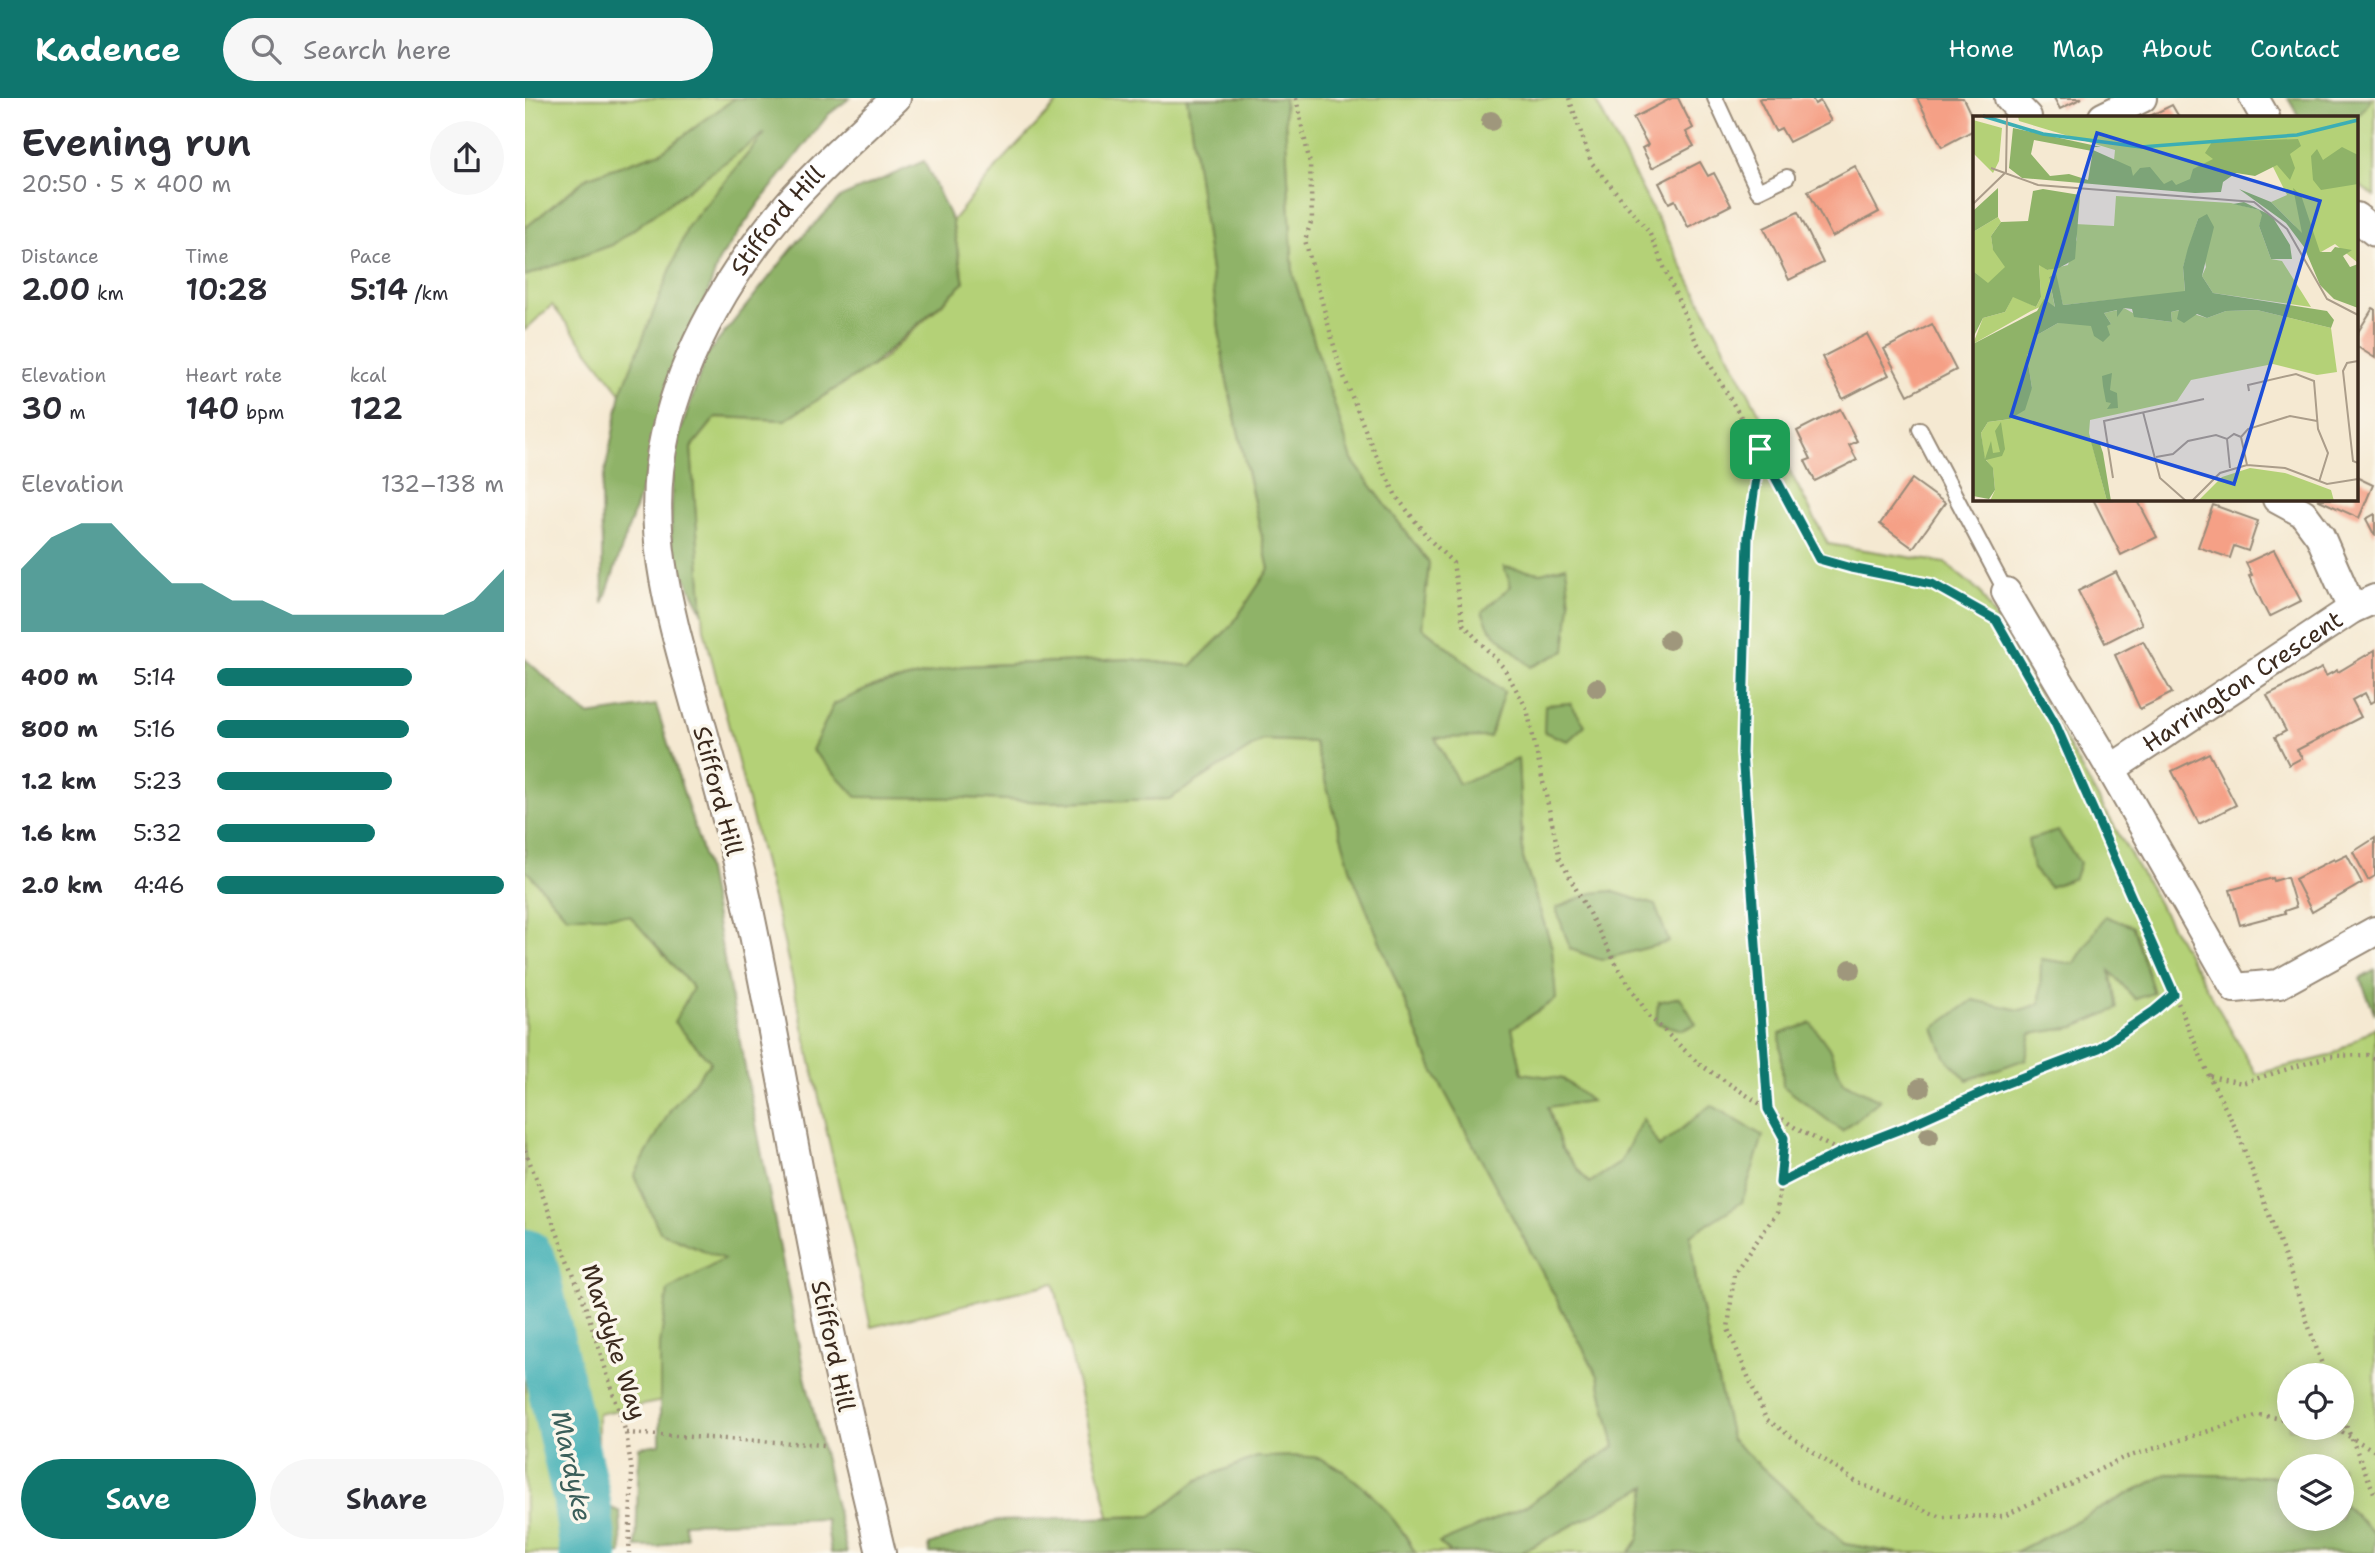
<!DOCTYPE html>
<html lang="en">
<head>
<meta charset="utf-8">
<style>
  body { margin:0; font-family:"Shantell Sans",sans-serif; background:#f7f7f7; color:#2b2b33; height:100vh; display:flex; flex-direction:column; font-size:26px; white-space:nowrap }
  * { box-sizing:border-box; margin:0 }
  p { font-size:23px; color:#7c7c81 }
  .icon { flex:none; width:38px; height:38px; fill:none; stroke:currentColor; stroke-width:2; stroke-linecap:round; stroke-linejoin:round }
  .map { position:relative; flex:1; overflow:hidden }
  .details { display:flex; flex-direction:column; background:#fff; width:525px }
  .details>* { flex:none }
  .buttons { position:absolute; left:1752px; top:1265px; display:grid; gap:14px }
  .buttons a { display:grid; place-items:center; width:77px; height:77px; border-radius:50%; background:#fff; box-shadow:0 4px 18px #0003; font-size:35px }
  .pin { position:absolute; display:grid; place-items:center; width:60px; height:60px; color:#fff; margin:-30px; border-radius:14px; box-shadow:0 4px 10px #0006 }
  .round { display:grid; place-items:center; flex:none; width:74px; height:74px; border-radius:37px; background:#f7f7f7 }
  .head { display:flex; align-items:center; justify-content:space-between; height:119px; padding:0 21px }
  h1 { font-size:38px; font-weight:600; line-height:52px }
  .figures { display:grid; grid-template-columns:repeat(3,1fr); gap:10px; height:119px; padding:7px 21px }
  .figures div { display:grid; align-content:center }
  .figures b { font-size:30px; font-weight:600 }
  .figures small { font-size:19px; font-weight:400 }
  .figures p { font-size:19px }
  .chart { height:196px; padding:14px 21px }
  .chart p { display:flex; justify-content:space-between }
  .chart svg { width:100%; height:126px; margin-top:7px; fill:#0f766e; opacity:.7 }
  .primary-button { display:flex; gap:14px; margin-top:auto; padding:14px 21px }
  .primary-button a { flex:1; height:80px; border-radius:42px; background:#0f766e; color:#fff; font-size:28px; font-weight:600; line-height:80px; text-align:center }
  .primary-button a+a { background:#f7f7f7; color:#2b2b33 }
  ul { padding:0 21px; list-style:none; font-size:23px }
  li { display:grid; grid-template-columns:112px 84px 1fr; align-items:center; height:52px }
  li i { height:18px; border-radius:9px; background:#0f766e }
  header { display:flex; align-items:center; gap:42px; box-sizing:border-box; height:98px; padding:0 35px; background:#0f766e; color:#fff }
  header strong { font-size:33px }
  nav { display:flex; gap:38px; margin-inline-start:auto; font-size:24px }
  .search { width:490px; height:63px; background:#f7f7f7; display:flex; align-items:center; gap:18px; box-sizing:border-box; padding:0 24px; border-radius:38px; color:#7c7c81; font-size:26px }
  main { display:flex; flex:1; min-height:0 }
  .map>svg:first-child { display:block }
</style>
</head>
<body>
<header>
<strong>Kadence</strong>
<div class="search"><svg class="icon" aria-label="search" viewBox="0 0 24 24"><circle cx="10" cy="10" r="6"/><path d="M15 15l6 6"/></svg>Search here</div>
<nav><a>Home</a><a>Map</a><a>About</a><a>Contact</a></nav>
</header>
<main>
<section class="details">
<div class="head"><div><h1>Evening run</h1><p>20:50 · 5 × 400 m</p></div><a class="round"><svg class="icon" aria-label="share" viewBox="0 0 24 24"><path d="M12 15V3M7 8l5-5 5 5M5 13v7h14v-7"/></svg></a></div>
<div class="figures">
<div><p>Distance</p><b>2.00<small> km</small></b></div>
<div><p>Time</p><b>10:28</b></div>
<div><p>Pace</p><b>5:14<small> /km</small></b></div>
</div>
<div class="figures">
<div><p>Elevation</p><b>30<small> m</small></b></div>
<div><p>Heart rate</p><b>140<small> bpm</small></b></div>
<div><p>kcal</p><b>122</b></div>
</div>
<div class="chart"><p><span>Elevation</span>132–138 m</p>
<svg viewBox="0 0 160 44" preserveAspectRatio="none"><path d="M0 44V22L10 11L20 6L30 6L40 17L50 27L60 27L70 33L80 33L90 38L100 38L110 38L120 38L130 38L140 38L150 33L160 22V44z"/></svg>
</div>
<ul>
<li><b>400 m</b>5:14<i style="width:68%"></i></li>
<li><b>800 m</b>5:16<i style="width:67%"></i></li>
<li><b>1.2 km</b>5:23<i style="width:61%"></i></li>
<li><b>1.6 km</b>5:32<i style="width:55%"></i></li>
<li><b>2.0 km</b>4:46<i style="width:100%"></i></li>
</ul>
<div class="primary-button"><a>Save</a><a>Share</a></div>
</section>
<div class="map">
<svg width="1850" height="1455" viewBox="0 0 1850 1455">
  <rect width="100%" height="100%" fill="#fbf7ec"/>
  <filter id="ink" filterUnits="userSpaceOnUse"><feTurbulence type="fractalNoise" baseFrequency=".0143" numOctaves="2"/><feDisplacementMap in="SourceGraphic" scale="14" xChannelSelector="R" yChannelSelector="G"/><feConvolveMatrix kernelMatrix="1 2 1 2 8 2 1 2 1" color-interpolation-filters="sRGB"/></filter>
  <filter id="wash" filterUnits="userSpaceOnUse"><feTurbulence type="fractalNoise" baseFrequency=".00686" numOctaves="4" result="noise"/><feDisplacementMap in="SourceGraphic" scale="28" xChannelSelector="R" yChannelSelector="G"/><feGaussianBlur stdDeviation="1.57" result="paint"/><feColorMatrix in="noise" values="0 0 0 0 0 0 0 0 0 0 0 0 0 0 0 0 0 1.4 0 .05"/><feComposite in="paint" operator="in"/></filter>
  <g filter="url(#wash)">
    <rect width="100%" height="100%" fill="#f5e9d2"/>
    <g fill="#b4d177" stroke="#787e4a" stroke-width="2" fill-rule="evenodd">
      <path d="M0,0H287L191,114L96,295L27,207L0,232Z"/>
      <path d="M537,0H662L700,274L744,471L707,527L666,568L605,561L437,568L349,588L439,700L524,704L644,701L738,642L789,644L827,776L908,972L1073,1278L1090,1349L1001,1408L915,1445L925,1455H890L881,1438L841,1390L672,1383L627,1418L584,1419L529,1185L346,1229L257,836L179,531L166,350L191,319L260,322L357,262L439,185L427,123L477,63Z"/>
      <path d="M759,0H1069L1303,446L1420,465L1455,494L1731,976L1805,958L1850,929V1436L1817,1405L1816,1368H1764V1379L1642,1376L1489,1455H1373L1320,1446L1206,1341L1172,1189L1165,1136L1217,1104L1134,1050L1117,1022L1095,1065L1064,1085L1037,1051L1023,1008L1065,1003L1038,981L997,976L987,930L1027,850L998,760L993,662L934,687L910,639L979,594L897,529L904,465L827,362L768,177ZM1764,1278H1816V1330H1764Z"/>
      <path d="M1763,0H1850V99L1831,85V19H1774Z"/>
      <path d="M0,599L125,698L261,1278L73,1316V1455H0Z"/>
      <path d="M1123,1387L1114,1441L1104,1455H995Z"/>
    </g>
    <g fill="#8fb368" stroke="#656e43" stroke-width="2">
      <path d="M210,0H325L304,16L235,104L194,162L78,506L76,394L96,295L163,128L240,35L87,147L0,178V130L63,79L136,54Z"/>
      <path d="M662,0H759L768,177L827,362L904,465L897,529L979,594L965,639L910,640L934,686L993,661L998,760L1027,850L1031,901L987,930L997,975L1038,981L1066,1003L1023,1009L1037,1051L1064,1085L1095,1065L1118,1021L1134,1049L1186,1007L1238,1038L1217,1104L1165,1137L1172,1189L1206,1341L1320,1446L1373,1455H1104L1114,1441L1122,1388L995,1455H925L914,1445L1001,1408L1090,1348L1073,1278L908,972L827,776L789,644L738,642L644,701L524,704L439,700L332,699L287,652L309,606L349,588L437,568L605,561L666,568L707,527L744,471L700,274Z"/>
      <path d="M1763,0H1845L1846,2L1831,21V19H1774Z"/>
      <path d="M399,63L427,123L439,185L345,269L260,322L191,319L166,350L178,515L146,451L147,359L181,258L275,141L316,99Z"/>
      <path d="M1041,468L1045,505L1040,553L1006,569L965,531L957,514L986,488L979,469L1016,475Z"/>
      <path d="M0,561L63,617L131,607L180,763L279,1274L322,1455H306L301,1421L159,1425L162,1439L134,1449H111L114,1349L135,1346V1247L143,1192L199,1161L135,1134L109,1078L146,1011L186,964L149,924L168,890L105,818H41L0,771Z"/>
      <path d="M1045,605L1060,627L1043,643L1019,634L1020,607Z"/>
      <path d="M1533,733L1555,765L1550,780L1524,789L1508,771L1503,742Z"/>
      <path d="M1086,793L1130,807L1144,844L1076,862L1045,851L1031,810L1067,795Z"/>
      <path d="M1580,818L1608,829L1629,895L1610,901L1585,873L1592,911L1550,929L1506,936L1501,961L1442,982L1420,959L1409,930L1448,902L1495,912L1515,906L1516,861L1549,866Z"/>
      <path d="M1850,872V916L1835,881Z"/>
      <path d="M1155,899L1171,926L1158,932L1131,925L1133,904Z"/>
      <path d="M1286,925L1304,950L1318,984L1355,1002L1317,1033L1258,988L1255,936Z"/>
      <path d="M732,1359C746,1359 785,1356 796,1361C832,1376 873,1421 890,1455H405L404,1447L471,1423L627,1418L671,1383Z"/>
      <path d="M1642,1376L1764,1379V1421H1816L1817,1405L1850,1436V1455H1489Z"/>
      <path d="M80,1407L95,1414L97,1455H80Z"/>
    </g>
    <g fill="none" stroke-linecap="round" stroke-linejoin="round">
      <path stroke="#3caeb4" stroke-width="58" d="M0,1160L4,1168L56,1398L64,1455"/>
    </g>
    <g id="blocks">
      <g fill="#f5a086">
        <path d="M1147,0H1153L1168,30L1161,34L1169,48L1127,70L1117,50L1123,47L1108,20Z"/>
        <path d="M1236,0H1287L1290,6L1295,3L1306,23L1264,44L1256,30L1250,33L1234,1Z"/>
        <path d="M1392,0H1438L1449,23V32L1417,49Z"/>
        <path d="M1529,0H1557L1535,11Z"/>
        <path d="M1647,7L1654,19H1623Z"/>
        <path d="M1175,64L1183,78L1189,75L1206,107L1163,129L1150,102L1144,105L1134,85Z"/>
        <path d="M1330,68L1354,114L1307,139L1283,93Z"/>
        <path d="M1273,114L1298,165L1264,182L1239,130Z"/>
        <path d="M1848,210L1850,211V260L1831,248V237Z"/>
        <path d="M1407,226L1431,272L1383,297L1359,251Z"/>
        <path d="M1342,236L1364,277L1318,301L1297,259Z"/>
        <path d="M1315,311L1332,343L1324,347L1332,362L1290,383L1280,363L1286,361L1272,333Z"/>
        <path d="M1831,379L1848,387L1834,420L1792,401H1831Z"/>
        <path d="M1387,381L1420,405L1388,450L1355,426Z"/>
        <path d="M1568,401H1612L1632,439L1596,457Z"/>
        <path d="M1688,407L1733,423L1723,453L1709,448L1705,460L1673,449Z"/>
        <path d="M1850,416V438L1841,421Z"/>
        <path d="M1749,452L1776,503L1744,519L1724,478L1727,477L1721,465Z"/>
        <path d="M1591,474L1617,526L1580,545L1553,493Z"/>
        <path d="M1618,543L1647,595L1615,611L1590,557Z"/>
        <path d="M1850,552V603L1845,605L1840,595L1827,602L1836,619L1772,652L1777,660L1764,667L1750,639L1761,633L1742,597L1797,570L1801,578L1812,572L1813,574Z"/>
        <path d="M1684,655L1711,707L1674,726L1647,673Z"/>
        <path d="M1850,740V778L1843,782L1828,754Z"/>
        <path d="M1822,757L1837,785L1787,814L1770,781L1809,761L1810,763Z"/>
        <path d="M1762,779L1771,809L1759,813L1760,815L1715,827L1705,792L1748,780L1749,783Z"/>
      </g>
    </g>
  </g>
  <g filter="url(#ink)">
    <use href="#blocks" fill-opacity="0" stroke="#988a78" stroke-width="2"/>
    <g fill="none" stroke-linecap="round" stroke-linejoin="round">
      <g stroke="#988a78" stroke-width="18">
        <g id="lane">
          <path d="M1190,0L1233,93L1262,79"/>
          <path d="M1395,331L1481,494"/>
        </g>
      </g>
      <g stroke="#988a78" stroke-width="32">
        <g id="street">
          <path d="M1484,0L1502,19"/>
          <path d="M1729,0L1740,19"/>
          <path d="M1578,19L1617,0"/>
          <path d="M1831,119L1850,134"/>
          <path d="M1752,401L1778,415L1795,438L1827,511"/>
          <path d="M1481,494L1586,671L1710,890L1754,886L1850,833"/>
          <path id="s1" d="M1586,671L1827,511L1850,501"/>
          <path id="s2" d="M356,1455C334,1364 312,1272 294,1180C269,1054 249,928 222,803C207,734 187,666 168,598C144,512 119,427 140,337C159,252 208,169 265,104C297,67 336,34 371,0"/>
        </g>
      </g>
      <g stroke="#988a78" stroke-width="4.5" stroke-dasharray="2 5" stroke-linecap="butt">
        <path d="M771,0L785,66L787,121L780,142L814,266L845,344L871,398L904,441L928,465L938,526L979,570L1002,611L1035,761L1090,864L1124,918L1174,966L1243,1011L1259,1040L1252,1115L1209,1175L1203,1231L1241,1321L1331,1384L1416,1419L1479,1418L1596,1361L1734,1317L1764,1322"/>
        <path d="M1044,0L1066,64L1124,134L1170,241L1243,365L1294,461L1326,470L1407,486L1456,513"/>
        <path d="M1235,351L1223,438L1217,655L1243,1011L1272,1031L1316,1054"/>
        <path d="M1554,681L1606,794L1684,978L1712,1033L1757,1151L1801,1278"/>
        <path d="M1685,978L1717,985L1805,958L1842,957L1850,961"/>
        <path d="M0,1052L59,1204L101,1335L107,1374L104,1455"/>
        <path d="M1256,1085L1316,1054L1378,1030L1460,993L1574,950L1629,913L1649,896"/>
        <path d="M1816,1315L1850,1397"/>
        <path d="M1804,1330L1811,1331L1850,1353"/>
        <path d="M101,1335L300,1347"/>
      </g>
      <use href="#lane" stroke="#fff" stroke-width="14"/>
      <use href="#street" stroke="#fff" stroke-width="28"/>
    </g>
    <g fill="#9f977b">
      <circle cx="966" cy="23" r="10"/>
      <circle cx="1144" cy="542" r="10"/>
      <circle cx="1072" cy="590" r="10"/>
      <circle cx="1326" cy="871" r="10"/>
      <circle cx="1395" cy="990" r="10"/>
      <circle cx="1404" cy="1038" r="10"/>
    </g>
  </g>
  <g fill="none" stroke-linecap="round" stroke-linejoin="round" filter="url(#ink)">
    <g stroke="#fff" stroke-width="14">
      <path id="route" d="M1235,351L1294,461L1326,470L1407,486L1471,522L1530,625L1649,896L1629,913L1574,950L1461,993L1378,1030L1316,1054L1255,1085L1259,1040L1243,1011L1217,655L1223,438Z"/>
    </g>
    <use href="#route" stroke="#0f766e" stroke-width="9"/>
  </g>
  <g text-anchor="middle" stroke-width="7" stroke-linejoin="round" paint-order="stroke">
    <g font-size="24" fill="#3b2a1e" stroke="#fbf7ec">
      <text dy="8" stroke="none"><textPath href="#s2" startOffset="1388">Stifford Hill</textPath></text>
      <text dy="8" stroke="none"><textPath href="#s1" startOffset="158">Harrington Crescent</textPath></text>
      <text transform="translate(193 693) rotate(75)" y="8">Stifford Hill</text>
      <text transform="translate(89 1244) rotate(72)" y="8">Mardyke Way</text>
      <text transform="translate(308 1248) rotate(78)" y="8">Stifford Hill</text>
    </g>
    <g font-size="26" font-style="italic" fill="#3b5f5a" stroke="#fbf7ec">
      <text transform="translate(47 1368) rotate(78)" y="9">Mardyke</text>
    </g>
  </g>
  <g transform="translate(1448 18)">
    <rect width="385" height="385" fill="#f5e9d2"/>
    <path d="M45,0H385V147L362,128L341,140L321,109L298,86L314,79L297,45L254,57L235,71L139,65L142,34L46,5ZM0,4L29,12L26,45L20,57L0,37ZM143,80L258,87L286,94L290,99L286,110L298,143L309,145L338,191L240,177L229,160L233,151L225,103L210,151L212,176L90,189L82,158L76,161L82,192L74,188L58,195L0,228L10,202L32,196L40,180L63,191L68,181L66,148L74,154L95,149L104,123L102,108L141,110ZM25,101L28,106L18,120L20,133L33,151L15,168L0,155V116ZM151,192L169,202L199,206L198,196L207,194L234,202L253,195L284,194L358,212L364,256L344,259L300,248L218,264L204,285L117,304L116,317L134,385H17L22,374L20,353L11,341L8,317L15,306L37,303L59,272L54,240L64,219L85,207L138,208L131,197L145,194L144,200ZM277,352L312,357L358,374L361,385H225L249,361Z" fill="#b4d177"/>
    <path d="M40,12L128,31H119V35L61,24L58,38L77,60L96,58L115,64L120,34L158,51L160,60L167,52L177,51L191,68L199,64L203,69L217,63L220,53L240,43L232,37L239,26L325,23L328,30L317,38L322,52L317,64L304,49L282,60L263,57L250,66L248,76L222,77L49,62L36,52ZM369,31L385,39V68L348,74L340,64L338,40L344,33L350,44ZM25,72V101L0,116V95ZM320,72L328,79L347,136H358L362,131L379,134L370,140L377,151L385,148V192L361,183L347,169L331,131L313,107L266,73L298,86L329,117ZM70,73L107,79L102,143L86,152L74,154L66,149L68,181L63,191L40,181L32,196L10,202L0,222V155L15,167L32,151L20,134L18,120L28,106L55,105L60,75ZM271,86L299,100L317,129L319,143H298L286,110L289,99L286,94L260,88ZM234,98L241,111L229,160L240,177L354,195L361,204L358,212L284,194L253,195L234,202L224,198L211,207L204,203L206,194L198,196L199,206L161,201L159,193L151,192L144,201V194L131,197L138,208L134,210L137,219L130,226L121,220L118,210L85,207L64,219L54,240L59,272L52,294L37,303L15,306L8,317L12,343L18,325L20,337L27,336L22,315L28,306L32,333L29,340L13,344L20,352L22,374L16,383L0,380V228L64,195L71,183L82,191L76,161L83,157L90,189L212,175L210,151L215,132L225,103ZM139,257L137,274L144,277L145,292L134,293L138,287L133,286L130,270L129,260ZM126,325L130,337L138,385H134L118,326Z" fill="#8fb368"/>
    <path fill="none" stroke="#3caeb4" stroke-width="3.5" d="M10,0L70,18L168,31L324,19L385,4"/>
    <path fill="none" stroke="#ab9d8a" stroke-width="2" d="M18,52L65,69L281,86L314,113L354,183L385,199M0,88L33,56L34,0M385,245L374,247L370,255L380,345L385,347M276,275L275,269L323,258L341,265L345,313L355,337L346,366M170,296L187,362L213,385M268,321L274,349M254,323L257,352M183,341L200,338L215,325L243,319L254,323L261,318L268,321L275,313L317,300L344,305M140,362L131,305L231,283M219,385L247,357L274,349L312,352L354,368L385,363"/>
    <path fill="#1d4ed8" fill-opacity="0.15" stroke="#1d4ed8" stroke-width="3.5" d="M124,17L347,85L261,368L38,300Z"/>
    <rect width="385" height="385" fill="none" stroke="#3b2a1e" stroke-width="3.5"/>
  </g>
</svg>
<div class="buttons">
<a><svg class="icon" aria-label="locate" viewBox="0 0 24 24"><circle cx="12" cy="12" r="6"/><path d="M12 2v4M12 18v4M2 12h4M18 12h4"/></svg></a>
<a><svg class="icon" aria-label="layers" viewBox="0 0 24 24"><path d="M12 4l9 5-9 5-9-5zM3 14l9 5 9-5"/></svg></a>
</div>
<div class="pin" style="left:1235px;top:351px;background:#1e9e55"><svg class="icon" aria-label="arrive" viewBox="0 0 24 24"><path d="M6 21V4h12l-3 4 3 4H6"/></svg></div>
</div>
</main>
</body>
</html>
